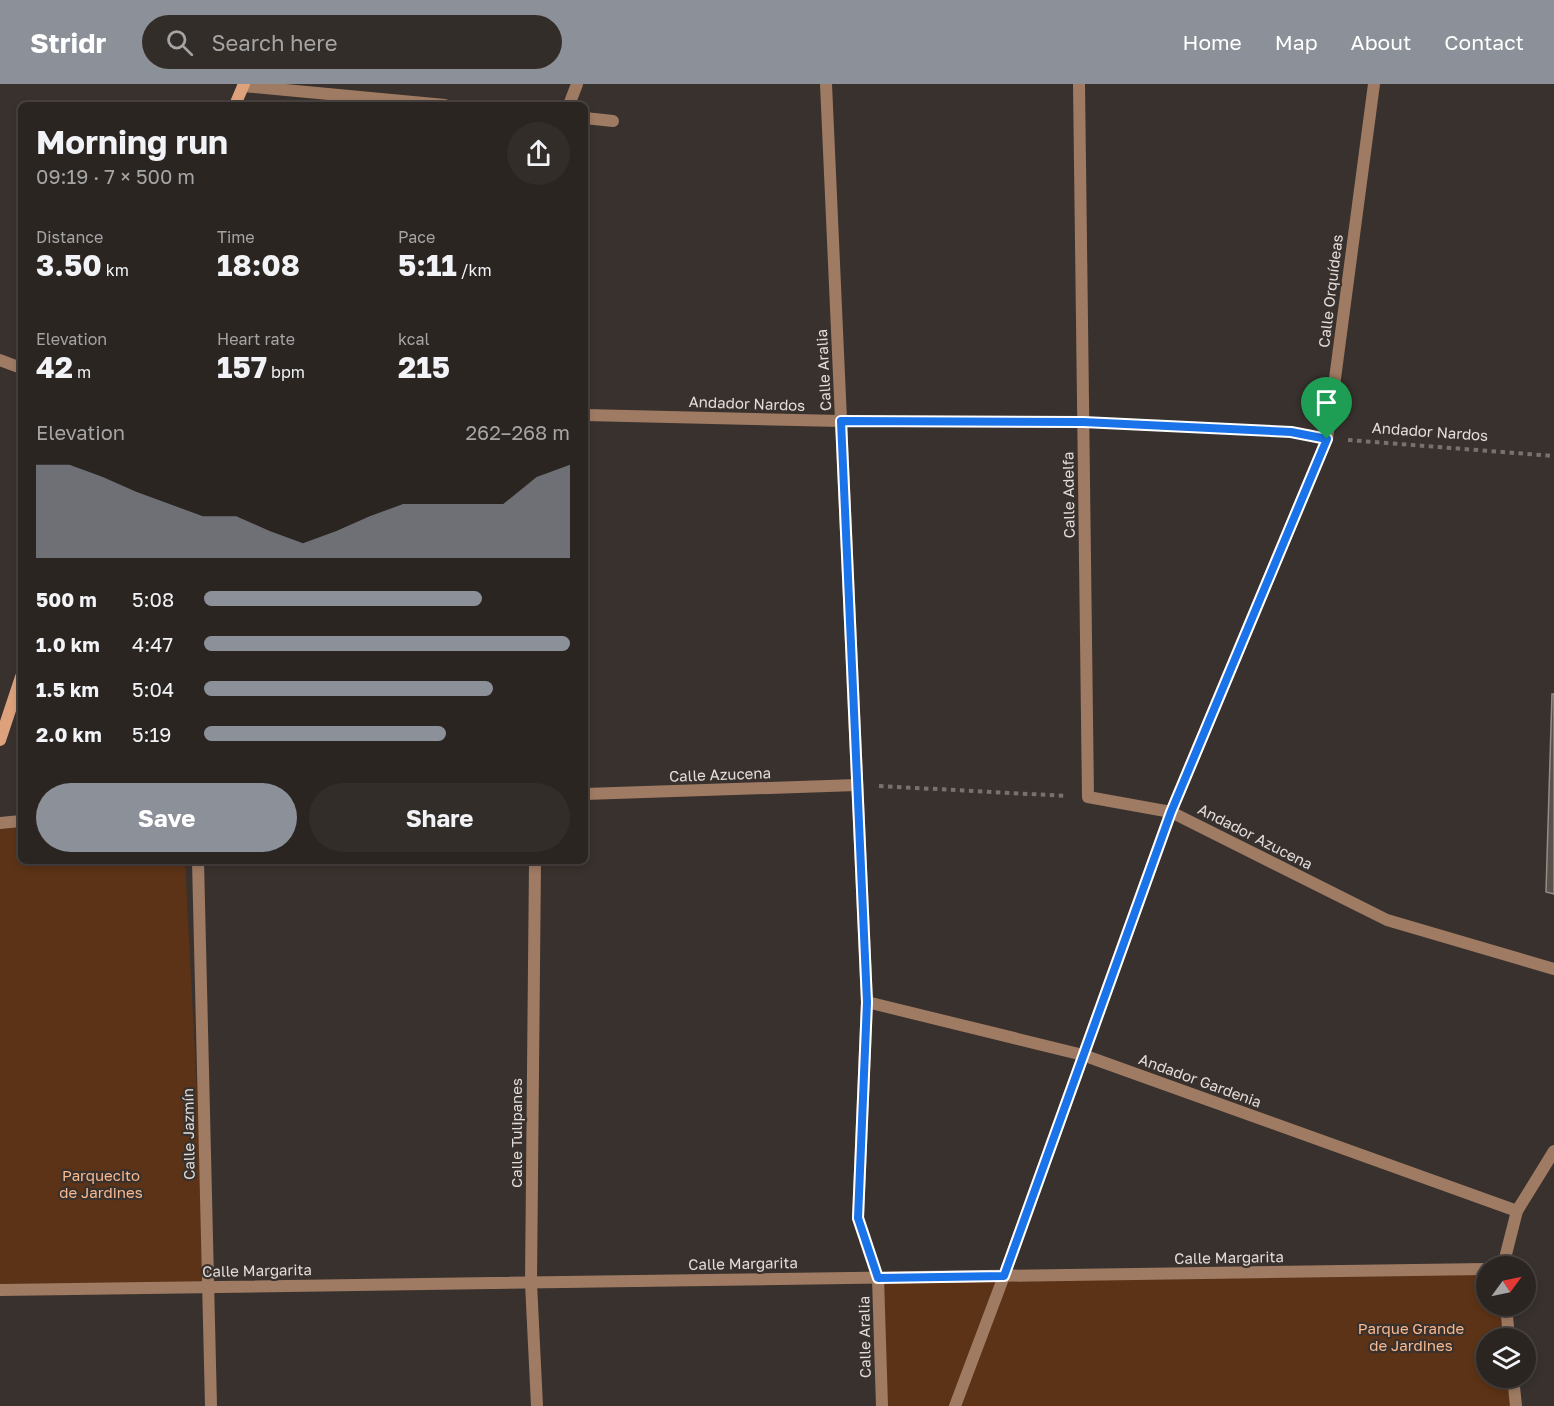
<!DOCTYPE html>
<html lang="en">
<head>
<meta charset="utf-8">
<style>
  body { margin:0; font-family:"Golos Text",sans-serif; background:#332d2a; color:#f1f3f6; height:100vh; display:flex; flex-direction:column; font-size:22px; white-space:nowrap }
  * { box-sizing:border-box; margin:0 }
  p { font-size:20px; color:#a6a5a5 }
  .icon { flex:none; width:33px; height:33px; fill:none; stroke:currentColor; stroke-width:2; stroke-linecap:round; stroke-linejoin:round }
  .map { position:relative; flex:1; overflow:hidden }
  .sheet { position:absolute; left:18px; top:18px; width:570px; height:762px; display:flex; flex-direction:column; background:#2b2522; border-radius:9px; box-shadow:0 3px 9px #0003,0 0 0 2px #474240 }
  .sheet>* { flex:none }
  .needle { width:39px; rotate:57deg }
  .tools { position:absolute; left:1476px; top:1172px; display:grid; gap:12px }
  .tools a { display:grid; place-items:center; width:60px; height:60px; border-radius:50%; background:#2b2522; box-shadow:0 3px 9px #0003,0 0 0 2px #474240; font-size:30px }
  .pin { position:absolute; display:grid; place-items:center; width:51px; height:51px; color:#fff; margin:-62px -26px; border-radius:50% 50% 50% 0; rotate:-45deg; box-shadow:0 0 6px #0007 }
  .pin .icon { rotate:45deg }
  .round { display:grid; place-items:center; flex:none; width:63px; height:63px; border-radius:32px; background:#332d2a }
  .summary { display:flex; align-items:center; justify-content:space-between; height:102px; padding:0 18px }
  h1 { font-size:33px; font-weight:700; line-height:45px }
  .figures { display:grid; grid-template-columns:repeat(3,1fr); gap:9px; height:102px; padding:6px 18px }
  .figures div { display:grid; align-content:center }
  .figures b { font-size:30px; font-weight:700 }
  .figures small { font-size:16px; font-weight:400 }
  .figures p { font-size:16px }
  .chart { height:168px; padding:12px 18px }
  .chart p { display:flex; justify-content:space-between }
  .chart svg { width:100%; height:108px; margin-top:6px; fill:#8c9099; opacity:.7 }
  .action { display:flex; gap:12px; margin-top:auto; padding:12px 18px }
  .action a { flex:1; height:69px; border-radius:36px; background:#8c9099; color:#fff; font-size:24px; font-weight:700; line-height:69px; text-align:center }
  .action a+a { background:#332d2a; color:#f1f3f6 }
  ul { padding:0 18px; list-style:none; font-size:20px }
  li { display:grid; grid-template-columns:96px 72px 1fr; align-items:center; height:45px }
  li i { height:15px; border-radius:8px; background:#8c9099 }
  header { display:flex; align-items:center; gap:36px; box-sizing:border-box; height:84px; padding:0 30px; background:#8c9099; color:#fff }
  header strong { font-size:28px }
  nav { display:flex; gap:33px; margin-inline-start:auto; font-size:21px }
  .search { width:420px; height:54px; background:#332d2a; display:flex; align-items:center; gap:15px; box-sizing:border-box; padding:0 21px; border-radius:33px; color:#a6a5a5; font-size:22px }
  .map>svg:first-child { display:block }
</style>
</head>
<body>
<header>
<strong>Stridr</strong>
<div class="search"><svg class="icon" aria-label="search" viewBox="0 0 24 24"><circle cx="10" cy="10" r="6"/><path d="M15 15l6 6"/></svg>Search here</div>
<nav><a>Home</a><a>Map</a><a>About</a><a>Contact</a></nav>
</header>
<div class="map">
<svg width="1554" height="1322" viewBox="0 0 1554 1322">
  <rect width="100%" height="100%" fill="#39312d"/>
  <g fill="#5c3316">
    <path d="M21,743V777H185L207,1203L0,1206V745Z"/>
    <path d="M1486,1185V1221H1506L1509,1254H1486V1293H1513L1516,1322H882L878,1194Z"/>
  </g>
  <path fill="#59514c" stroke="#968c86" stroke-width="1.5" d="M1552,610H1554V810L1546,808Z"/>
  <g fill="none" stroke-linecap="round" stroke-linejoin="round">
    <g stroke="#78716e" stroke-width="4" stroke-dasharray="4.5 4.5" stroke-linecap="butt">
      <path d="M863,337L1063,338"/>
      <path d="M1103,339L1291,347L1305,350"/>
      <path d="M1348,356L1554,372"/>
      <path d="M879,702L1067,712"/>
    </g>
    <g stroke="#9f7b63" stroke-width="12">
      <path d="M826,0L867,918L858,1134L878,1194L882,1322"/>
      <path d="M1079,0L1088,713L1171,728L1387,836L1554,885"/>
      <path d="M243,2L445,21"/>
      <path d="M569,21L577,0"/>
      <path d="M585,34L613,37"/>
      <path d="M0,276L21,284"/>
      <path d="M585,331L841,337"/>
      <path d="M585,710L857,701"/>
      <path d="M0,739L21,737"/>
      <path d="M198,777L211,1322"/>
      <path d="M535,777L531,1199L537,1322"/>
      <path d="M867,918L1083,971L1517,1127"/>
      <path d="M1503,1182L1517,1127L1554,1067"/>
      <path d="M0,1206L1486,1185"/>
      <path d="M1506,1221L1509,1254"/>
      <path d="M1513,1293L1516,1322"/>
      <path d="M955,1322L1004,1192L1171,728L1327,355L1374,0"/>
    </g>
    <g stroke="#dda27c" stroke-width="12">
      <path d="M235,21L244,0"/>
      <path d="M0,656L21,593"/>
    </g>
  </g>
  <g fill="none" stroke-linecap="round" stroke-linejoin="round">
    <g stroke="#fff" stroke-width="12">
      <path id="route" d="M841,337L1083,338L1291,348L1327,355L1171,728L1004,1192L878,1194L858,1134L867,918Z"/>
    </g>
    <use href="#route" stroke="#1a73e8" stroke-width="8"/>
  </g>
  <g text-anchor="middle" stroke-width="4.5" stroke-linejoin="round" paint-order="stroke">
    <g font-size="15" fill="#e2ddda" stroke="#39312d">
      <text transform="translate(1331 207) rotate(-83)" y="5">Calle Orquídeas</text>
      <text transform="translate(824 286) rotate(-93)" y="5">Calle Aralia</text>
      <text transform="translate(747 320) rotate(2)" y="5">Andador Nardos</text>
      <text transform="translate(1430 348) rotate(4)" y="5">Andador Nardos</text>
      <text transform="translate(1069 411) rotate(-91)" y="5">Calle Adelfa</text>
      <text transform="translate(720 691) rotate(-2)" y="5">Calle Azucena</text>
      <text transform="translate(1255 753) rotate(27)" y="5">Andador Azucena</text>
      <text transform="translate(1200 997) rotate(20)" y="5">Andador Gardenia</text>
      <text transform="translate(517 1049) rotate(-90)" y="5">Calle Tulipanes</text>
      <text transform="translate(189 1050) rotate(-91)" y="5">Calle Jazmín</text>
      <text transform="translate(1229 1174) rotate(-1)" y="5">Calle Margarita</text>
      <text transform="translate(743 1180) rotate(-1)" y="5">Calle Margarita</text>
      <text transform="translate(257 1187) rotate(-1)" y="5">Calle Margarita</text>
      <text transform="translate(865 1253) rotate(-91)" y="5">Calle Aralia</text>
    </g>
    <g font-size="15" fill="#f9b88d" stroke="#39312d">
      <text x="101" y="1097">Parquecito<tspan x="101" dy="17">de Jardines</tspan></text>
      <text x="1411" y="1250">Parque Grande<tspan x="1411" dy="17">de Jardines</tspan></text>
    </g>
  </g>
</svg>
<div class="tools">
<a><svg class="needle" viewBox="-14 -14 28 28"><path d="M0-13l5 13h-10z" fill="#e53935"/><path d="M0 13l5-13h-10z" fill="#a6a5a5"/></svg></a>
<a><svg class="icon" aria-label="layers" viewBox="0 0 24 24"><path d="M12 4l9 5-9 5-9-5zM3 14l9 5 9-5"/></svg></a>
</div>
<div class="pin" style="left:1327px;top:355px;background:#1e9e55"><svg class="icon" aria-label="arrive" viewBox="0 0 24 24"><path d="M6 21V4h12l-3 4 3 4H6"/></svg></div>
<section class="sheet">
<div class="summary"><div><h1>Morning run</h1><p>09:19 · 7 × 500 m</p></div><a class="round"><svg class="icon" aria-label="share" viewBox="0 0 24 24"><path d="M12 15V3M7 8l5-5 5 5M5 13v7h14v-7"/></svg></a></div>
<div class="figures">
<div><p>Distance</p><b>3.50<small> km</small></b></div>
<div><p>Time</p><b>18:08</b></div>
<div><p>Pace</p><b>5:11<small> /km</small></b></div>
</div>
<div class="figures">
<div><p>Elevation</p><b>42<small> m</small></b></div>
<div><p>Heart rate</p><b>157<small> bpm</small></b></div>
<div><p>kcal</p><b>215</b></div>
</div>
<div class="chart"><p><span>Elevation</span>262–268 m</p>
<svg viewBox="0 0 160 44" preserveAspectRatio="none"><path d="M0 44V6L10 6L20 11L30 17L40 22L50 27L60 27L70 33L80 38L90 33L100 27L110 22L120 22L130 22L140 22L150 11L160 6V44z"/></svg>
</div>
<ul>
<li><b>500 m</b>5:08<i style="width:76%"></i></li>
<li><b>1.0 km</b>4:47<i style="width:100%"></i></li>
<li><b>1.5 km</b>5:04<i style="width:79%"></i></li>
<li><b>2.0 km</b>5:19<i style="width:66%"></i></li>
</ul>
<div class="action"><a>Save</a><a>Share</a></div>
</section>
</div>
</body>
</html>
